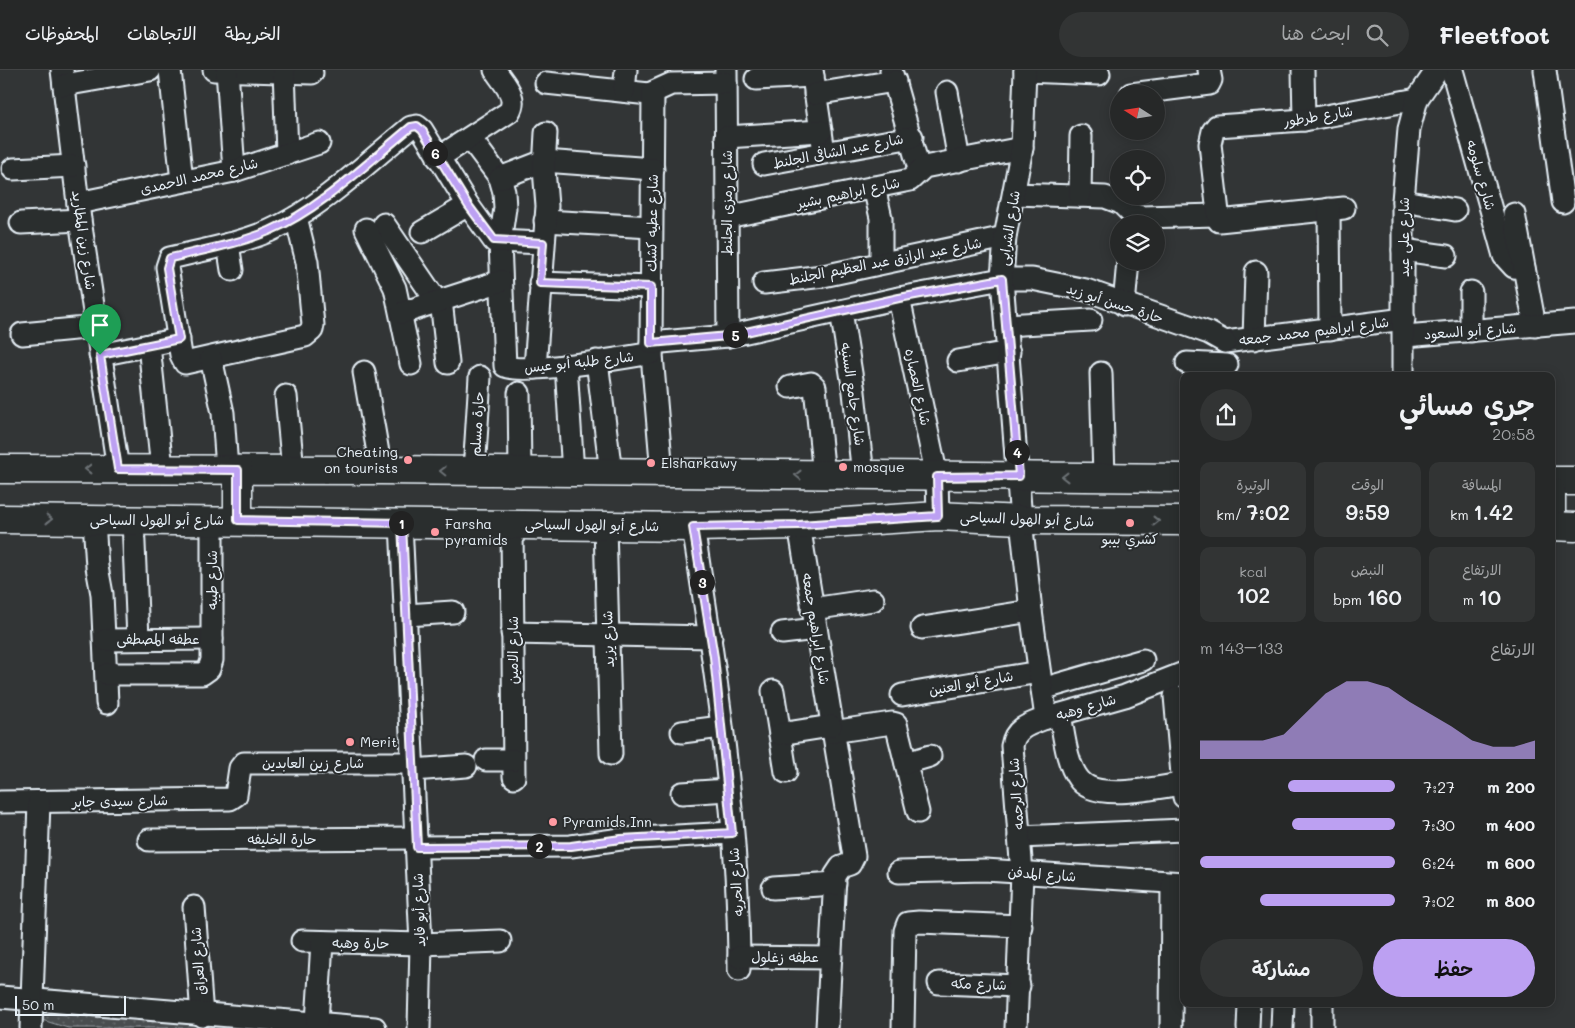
<!DOCTYPE html>
<html lang="ar">
<head>
<meta charset="utf-8">
<style>
  body { margin:0; font-family:Mali,"Playpen Sans Arabic",sans-serif; background:#323434; color:#f1f3f6; direction:rtl; height:100vh; display:flex; flex-direction:column; font-size:19px; white-space:nowrap }
  * { box-sizing:border-box; margin:0 }
  p { font-size:16px; color:#a4a6a8 }
  .icon { flex:none; width:28px; height:28px; fill:none; stroke:currentColor; stroke-width:2; stroke-linecap:round; stroke-linejoin:round }
  .map { position:relative; flex:1; overflow:hidden; direction:ltr }
  .details { position:absolute; left:1180px; top:302px; width:375px; height:635px; display:flex; flex-direction:column; background:#262828; border-radius:10px; box-shadow:0 2px 12px #0003,0 0 0 1px #424445; direction:rtl }
  .details>* { flex:none }
  .needle { width:32px; rotate:282deg }
  .tools { position:absolute; left:1110px; top:15px; display:grid; gap:10px }
  .tools a { display:grid; place-items:center; width:55px; height:55px; border-radius:50%; background:#262828; box-shadow:0 2px 12px #0003,0 0 0 1px #424445; font-size:25px }
  .scale { position:absolute; left:15px; bottom:12px; width:111px; box-sizing:border-box; padding-left:5px; border:2px solid #e8f1f8; border-top:0; font-size:14px; line-height:18px; white-space:nowrap; color:#e8f1f8; -webkit-text-stroke:4px #2a2d2e; paint-order:stroke }
  .pin { position:absolute; display:grid; place-items:center; width:42px; height:42px; color:#fff; margin:-51px -21px; border-radius:50% 50% 50% 0; rotate:-45deg; box-shadow:0 0 5px #0007 }
  .pin .icon { rotate:45deg }
  .km { position:absolute; width:25px; height:25px; margin:-12px; border-radius:50%; background:#222; color:#fff; font-size:14px; line-height:25px; text-align:center }
  .round { display:grid; place-items:center; flex:none; width:52px; height:52px; border-radius:26px; background:#323434 }
  .summary { display:flex; align-items:center; justify-content:space-between; height:85px; padding:0 20px }
  h1 { font-size:28px; font-weight:600; line-height:38px }
  .figures { display:grid; grid-template-columns:repeat(3,1fr); gap:8px; height:85px; padding:5px 20px }
  .figures div { display:grid; align-content:center; border-radius:10px; background:#323434; text-align:center }
  .figures b { font-size:21px; font-weight:600 }
  .figures small { font-size:14px; font-weight:400 }
  .figures p { font-size:14px }
  .chart { height:140px; padding:10px 20px }
  .chart p { display:flex; justify-content:space-between }
  .chart svg { width:100%; height:90px; margin-top:5px; fill:#bca0f2; opacity:.7 }
  .cta { display:flex; gap:10px; margin-top:auto; padding:10px 20px }
  .cta a { flex:1; height:58px; border-radius:30px; background:#bca0f2; color:#111; font-size:20px; font-weight:600; line-height:58px; text-align:center }
  .cta a+a { background:#323434; color:#f1f3f6 }
  ul { padding:0 20px; list-style:none; font-size:16px }
  li { display:grid; grid-template-columns:80px 60px 1fr; align-items:center; height:38px }
  li i { height:12px; border-radius:6px; background:#bca0f2 }
  header { display:flex; align-items:center; gap:30px; box-sizing:border-box; height:70px; padding:0 25px; background:#262828; border-bottom:1px solid #424445 }
  header strong { font-size:24px }
  nav { display:flex; gap:28px; margin-inline-start:auto; font-size:18px }
  .search { width:350px; height:45px; background:#323434; display:flex; align-items:center; gap:12px; box-sizing:border-box; padding:0 18px; border-radius:28px; color:#a4a6a8; font-size:19px }
  .map>svg:first-child { display:block }
</style>
</head>
<body>
<header>
<strong>Fleetfoot</strong>
<div class="search"><svg class="icon" aria-label="search" viewBox="0 0 24 24"><circle cx="10" cy="10" r="6"/><path d="M15 15l6 6"/></svg>ابحث هنا</div>
<nav><a>الخريطة</a><a>الاتجاهات</a><a>المحفوظات</a></nav>
</header>
<div class="map">
<svg width="1575" height="958" viewBox="0 0 1575 958">
  <defs>
    <pattern id="green-dots" width="8" height="8" patternUnits="userSpaceOnUse" patternTransform="scale(1.25)"><rect width="8" height="8" fill="#494d4f"/><path d="M2 2h.1M6 6h.1" fill="none" stroke="#636769" stroke-width="1.8" stroke-linecap="round"/></pattern>
  </defs>
  <rect width="100%" height="100%" fill="#323536"/>
  <filter id="ink" filterUnits="userSpaceOnUse"><feTurbulence type="fractalNoise" baseFrequency=".02" numOctaves="2"/><feDisplacementMap in="SourceGraphic" scale="10" xChannelSelector="R" yChannelSelector="G"/><feConvolveMatrix kernelMatrix="1 2 1 2 8 2 1 2 1" color-interpolation-filters="sRGB"/></filter>
  <g filter="url(#ink)">
    <path fill="url(#green-dots)" stroke="#989fa4" d="M39,943L236,956L251,958H68L39,949Z"/>
    <g fill="none" stroke-linecap="round" stroke-linejoin="round">
      <g stroke="#e8f1f8" stroke-width="25">
        <g id="minor">
          <path d="M62,0L80,150L118,399"/>
          <path d="M170,0L182,111"/>
          <path d="M214,0L312,3"/>
          <path d="M227,0L234,101"/>
          <path d="M284,0L287,84"/>
          <path d="M726,0L728,266"/>
          <path d="M812,0L823,75"/>
          <path d="M891,0L919,99"/>
          <path d="M1303,0L1304,50"/>
          <path d="M1452,0L1504,186L1514,197L1524,198"/>
          <path d="M1545,0L1563,132"/>
          <path d="M1025,1L1099,4"/>
          <path d="M756,9L813,6"/>
          <path d="M546,13L649,24L671,14L726,13"/>
          <path d="M64,15L150,0"/>
          <path d="M624,21L626,0"/>
          <path d="M947,22L959,91"/>
          <path d="M653,23L651,273L662,403"/>
          <path d="M815,24L895,11"/>
          <path d="M1131,24L1209,14L1211,10L1209,0"/>
          <path d="M726,67L821,61"/>
          <path d="M470,68L500,108L504,122L505,138L500,172L505,296C519,306 629,287 652,283"/>
          <path d="M438,88L509,42C519,27 503,13 495,0"/>
          <path d="M764,94L912,67"/>
          <path d="M13,99L74,96"/>
          <path d="M500,108L544,91L653,99"/>
          <path d="M874,117L881,148V192"/>
          <path d="M1014,124L1105,127L1121,133L1132,144L1142,147L1216,145"/>
          <path d="M1080,126L1081,66"/>
          <path d="M1403,131L1455,140"/>
          <path d="M78,133L234,101L319,73"/>
          <path d="M1344,138L1219,151L1210,74L1213,61L1217,56L1304,50L1417,29"/>
          <path d="M1329,139L1330,259"/>
          <path d="M1514,144L1535,256"/>
          <path d="M296,147L307,192L313,255L312,260L305,266L185,293L181,285L167,197L170,188C203,180 238,174 269,161C320,139 368,92 411,57L417,56L422,60L468,135L494,171L543,173"/>
          <path d="M727,147L910,110L924,97L1022,78"/>
          <path d="M545,151L651,157"/>
          <path d="M21,153L80,150"/>
          <path d="M384,154L442,239L448,293"/>
          <path d="M366,159L395,218L411,294"/>
          <path d="M422,162L468,135"/>
          <path d="M228,174L232,200"/>
          <path d="M1403,180L1446,186"/>
          <path d="M540,213L651,217"/>
          <path d="M764,213L823,206L1005,167"/>
          <path d="M899,228L937,407L938,446"/>
          <path d="M1124,235L1128,191"/>
          <path d="M841,241L854,322L863,406"/>
          <path d="M402,243L501,211"/>
          <path d="M1006,255L1091,250"/>
          <path d="M1471,261V222"/>
          <path d="M22,264L96,257"/>
          <path d="M1405,266L1575,252"/>
          <path d="M1254,269L1256,202"/>
          <path d="M1225,272L1404,249"/>
          <path d="M651,273L728,266L899,228L1002,209H1032L1086,220L1209,263L1225,272"/>
          <path d="M149,275L162,399"/>
          <path d="M100,285L179,269"/>
          <path d="M211,288L223,343L227,399"/>
          <path d="M597,291L611,403"/>
          <path d="M958,291L1009,282"/>
          <path d="M1187,293L1227,295"/>
          <path d="M566,295L573,403"/>
          <path d="M535,298L547,136L544,99L546,63"/>
          <path d="M364,302L381,400"/>
          <path d="M1101,303L1104,407"/>
          <path d="M1403,306V131L1409,59L1417,29L1437,0"/>
          <path d="M790,317L811,313L815,317L824,406"/>
          <path d="M519,323L520,402"/>
          <path d="M286,326L293,400"/>
          <path d="M474,402L480,307"/>
          <path d="M94,450L97,497L102,524L107,633"/>
          <path d="M133,450L138,569"/>
          <path d="M401,453L421,874L419,958"/>
          <path d="M512,454L514,707"/>
          <path d="M605,455L611,684"/>
          <path d="M799,455L854,786L850,794L841,797L835,806L827,958"/>
          <path d="M693,457C716,603 739,752 739,900"/>
          <path d="M812,539L873,530"/>
          <path d="M406,545L453,542"/>
          <path d="M922,558L1031,541"/>
          <path d="M512,563L711,567"/>
          <path d="M782,563L816,559"/>
          <path d="M105,570L212,569"/>
          <path d="M107,604H202L209,599L212,590V451"/>
          <path d="M1042,619L1143,590"/>
          <path d="M773,621L786,702"/>
          <path d="M902,625L1039,602"/>
          <path d="M1175,626L1184,727"/>
          <path d="M1060,645C1064,664 1066,692 1078,708C1094,733 1157,717 1182,714"/>
          <path d="M1047,648L1125,626L1184,603"/>
          <path d="M682,662L721,657"/>
          <path d="M832,662L892,653L896,654L918,742"/>
          <path d="M780,664L831,656"/>
          <path d="M486,690H513"/>
          <path d="M906,693L930,686"/>
          <path d="M413,700L466,696"/>
          <path d="M682,723L728,720"/>
          <path d="M0,732L230,729L236,725L240,698L244,693H412"/>
          <path d="M1019,767L1184,760"/>
          <path d="M149,770L416,768"/>
          <path d="M417,777L571,776L621,769L732,763"/>
          <path d="M899,802L985,800L1184,813"/>
          <path d="M773,818L835,814"/>
          <path d="M194,837L202,946"/>
          <path d="M302,871L421,874L500,871"/>
          <path d="M739,887L831,888"/>
          <path d="M939,913L1019,916"/>
          <path d="M0,927L375,958"/>
          <path d="M317,952L322,872"/>
          <path d="M31,958L39,732"/>
          <path d="M903,958L905,861L908,853L919,852L1021,856"/>
          <path d="M1016,958L1022,803L1012,676C1015,657 1031,654 1046,648L1031,541L1021,450L1002,209L1005,167L1022,78L1025,0"/>
          <path d="M1171,958L1172,813"/>
          <path d="M1248,958L1249,934"/>
          <path d="M1282,958L1283,934"/>
          <path d="M1322,958V934"/>
        </g>
      </g>
      <g stroke="#e8f1f8" stroke-width="31">
        <g id="major">
          <path d="M0,399L381,400L1184,408"/>
          <path d="M238,400V450"/>
          <path d="M1551,411H1575"/>
          <path d="M1551,422V441"/>
          <path d="M0,449L693,457L799,455L938,446L1021,450L1184,451"/>
          <path d="M1551,456L1575,457"/>
        </g>
      </g>
      <use href="#minor" stroke="#2a2d2e" stroke-width="21"/>
      <use href="#major" stroke="#2a2d2e" stroke-width="28"/>
    </g>
    <defs><path id="oneway-chevron" d="M-2-3.5L2.5 0L-2 3.5" fill="none" stroke-width="1.6" stroke-linecap="round" stroke-linejoin="round" transform="scale(1.25)"/></defs>
    <g stroke="#6c7275">
      <use href="#oneway-chevron" transform="translate(88 399) rotate(-180)"/>
      <use href="#oneway-chevron" transform="translate(443 401) rotate(-179)"/>
      <use href="#oneway-chevron" transform="translate(798 405) rotate(-179)"/>
      <use href="#oneway-chevron" transform="translate(1065 407) rotate(-180)"/>
      <use href="#oneway-chevron" transform="translate(49 449) rotate(1)"/>
      <use href="#oneway-chevron" transform="translate(1156 451)"/>
    </g>
  </g>
  <g fill="none" stroke-linecap="round" stroke-linejoin="round" filter="url(#ink)">
    <g stroke="#fff" stroke-width="10">
      <path id="route" d="M417,56L422,60L468,135L494,170L543,173L540,213L651,217V273L728,266L899,228L1002,209L1019,406L937,407L938,446L799,455L693,457L714,587L732,763L621,769L571,776L417,777L402,453L238,450V400L118,399L100,285L179,269L167,198L170,188C203,180 238,174 269,161C321,139 368,92 411,57Z"/>
    </g>
    <use href="#route" stroke="#bca0f2" stroke-width="6"/>
  </g>
  <g fill="#ff9aa2" stroke="#2a2d2e" stroke-width="2">
    <circle cx="408" cy="390" r="5"/>
    <circle cx="651" cy="393" r="5"/>
    <circle cx="843" cy="397" r="5"/>
    <circle cx="1130" cy="453" r="5"/>
    <circle cx="435" cy="462" r="5"/>
    <circle cx="350" cy="672" r="5"/>
    <circle cx="553" cy="752" r="5"/>
  </g>
  <g text-anchor="middle" stroke-width="4" stroke-linejoin="round" paint-order="stroke">
    <g font-size="14" fill="#e8f1f8" stroke="#2a2d2e">
      <text transform="translate(1318 46) rotate(-9)" y="5">شارع طرطور</text>
      <text transform="translate(838 81) rotate(-11)" y="5">شارع عبد الشافى الجلنط</text>
      <text transform="translate(1481 105) rotate(74)" y="5">شارع سلومه</text>
      <text transform="translate(199 106) rotate(-13)" y="5">شارع محمد الاحمدى</text>
      <text transform="translate(848 123) rotate(-12)" y="5">شارع ابراهيم بشير</text>
      <text transform="translate(727 133) rotate(-90)" y="5">شارع رمزى الجلنط</text>
      <text transform="translate(652 153) rotate(-89)" y="5">شارع عطيه كشك</text>
      <text transform="translate(1009 158) rotate(-81)" y="5">شارع الشرابى</text>
      <text transform="translate(1404 167) rotate(-90)" y="5">شارع على عيد</text>
      <text transform="translate(84 170) rotate(82)" y="5">شارع زين المطاريد</text>
      <text transform="translate(885 191) rotate(-11)" y="5">شارع عبد الرازق عبد العظيم الجلنط</text>
      <text transform="translate(1115 233) rotate(18)" y="5">حارة حسن أبو زيد</text>
      <text transform="translate(1314 261) rotate(-7)" y="5">شارع ابراهيم محمد جمعه</text>
      <text transform="translate(1470 261) rotate(-4)" y="5">شارع أبو السعود</text>
      <text transform="translate(579 292) rotate(-6)" y="5">شارع طلبه أبو عيس</text>
      <text transform="translate(918 317) rotate(78)" y="5">شارع العصاره</text>
      <text transform="translate(853 324) rotate(82)" y="5">شارع جامع السنيه</text>
      <text transform="translate(477 354) rotate(-87)" y="5">حارة مسلم</text>
      <text transform="translate(1027 449) rotate(2)" y="5">شارع أبو الهول السياحى</text>
      <text x="157" y="455">شارع أبو الهول السياحى</text>
      <text transform="translate(592 455) rotate(1)" y="5">شارع أبو الهول السياحى</text>
      <text transform="translate(212 510) rotate(-90)" y="5">شارع طيبه</text>
      <text transform="translate(816 559) rotate(81)" y="5">شارع ابراهيم جمعه</text>
      <text x="158" y="574">عطفه المصطفى</text>
      <text transform="translate(608 569) rotate(-92)" y="5">شارع يزيد</text>
      <text transform="translate(513 580) rotate(-90)" y="5">شارع الامين</text>
      <text transform="translate(971 613) rotate(-10)" y="5">شارع أبو العنين</text>
      <text transform="translate(1086 637) rotate(-16)" y="5">شارع وهبه</text>
      <text x="313" y="698">شارع زين العابدين</text>
      <text transform="translate(1016 724) rotate(-94)" y="5">شارع الرحمه</text>
      <text transform="translate(120 731) rotate(-1)" y="5">شارع سيدى جابر</text>
      <text x="282" y="774">حارة الخليفه</text>
      <text transform="translate(1042 804) rotate(4)" y="5">شارع المدفن</text>
      <text transform="translate(736 812) rotate(-94)" y="5">شارع الحريه</text>
      <text transform="translate(419 840) rotate(-92)" y="5">شارع أبو فايد</text>
      <text transform="translate(361 873) rotate(1)" y="5">حارة وهبه</text>
      <text x="785" y="892">عطفه زغلول</text>
      <text transform="translate(198 891) rotate(-94)" y="5">شارع العراق</text>
      <text transform="translate(979 914) rotate(2)" y="5">شارع مكه</text>
    </g>
    <g font-size="14" fill="#e8f1f8" stroke="#2a2d2e" text-anchor="start">
      <text x="398" y="387" text-anchor="end">Cheating<tspan x="398" dy="16">on tourists</tspan></text>
      <text x="661" y="398">Elsharkawy</text>
      <text x="853" y="402">mosque</text>
      <text x="445" y="459">Farsha<tspan x="445" dy="16">pyramids</tspan></text>
      <text x="1130" y="474" text-anchor="middle">كشري بيبو</text>
      <text x="360" y="677">Merit</text>
      <text x="563" y="757">Pyramids Inn</text>
    </g>
  </g>
</svg>
<div class="tools">
<a><svg class="needle" viewBox="-14 -14 28 28"><path d="M0-13l5 13h-10z" fill="#e53935"/><path d="M0 13l5-13h-10z" fill="#a4a6a8"/></svg></a>
<a><svg class="icon" aria-label="locate" viewBox="0 0 24 24"><circle cx="12" cy="12" r="6"/><path d="M12 2v4M12 18v4M2 12h4M18 12h4"/></svg></a>
<a><svg class="icon" aria-label="layers" viewBox="0 0 24 24"><path d="M12 4l9 5-9 5-9-5zM3 14l9 5 9-5"/></svg></a>
</div>
<div class="scale">50 m</div>
<div class="pin" style="left:100px;top:285px;background:#1e9e55"><svg class="icon" aria-label="arrive" viewBox="0 0 24 24"><path d="M6 21V4h12l-3 4 3 4H6"/></svg></div>
<b class="km" style="left:401px;top:453px">1</b>
<b class="km" style="left:539px;top:776px">2</b>
<b class="km" style="left:702px;top:512px">3</b>
<b class="km" style="left:1017px;top:382px">4</b>
<b class="km" style="left:735px;top:265px">5</b>
<b class="km" style="left:435px;top:83px">6</b>
<section class="details">
<div class="summary"><div><h1>جري مسائي</h1><p>20:58</p></div><a class="round"><svg class="icon" aria-label="share" viewBox="0 0 24 24"><path d="M12 15V3M7 8l5-5 5 5M5 13v7h14v-7"/></svg></a></div>
<div class="figures">
<div><p>المسافة</p><b>1.42<small> km</small></b></div>
<div><p>الوقت</p><b>9:59</b></div>
<div><p>الوتيرة</p><b>7:02<small> /km</small></b></div>
</div>
<div class="figures">
<div><p>الارتفاع</p><b>10<small> m</small></b></div>
<div><p>النبض</p><b>160<small> bpm</small></b></div>
<div><p>kcal</p><b>102</b></div>
</div>
<div class="chart"><p><span>الارتفاع</span>133–143 m</p>
<svg viewBox="0 0 160 44" preserveAspectRatio="none"><path d="M0 44V35L10 35L20 35L30 35L40 32L50 22L60 12L70 6L80 6L90 9L100 16L110 22L120 28L130 35L140 38L150 38L160 35V44z"/></svg>
</div>
<ul>
<li><b>200 m</b>7:27<i style="width:55%"></i></li>
<li><b>400 m</b>7:30<i style="width:53%"></i></li>
<li><b>600 m</b>6:24<i style="width:100%"></i></li>
<li><b>800 m</b>7:02<i style="width:69%"></i></li>
</ul>
<div class="cta"><a>حفظ</a><a>مشاركة</a></div>
</section>
</div>
</body>
</html>
